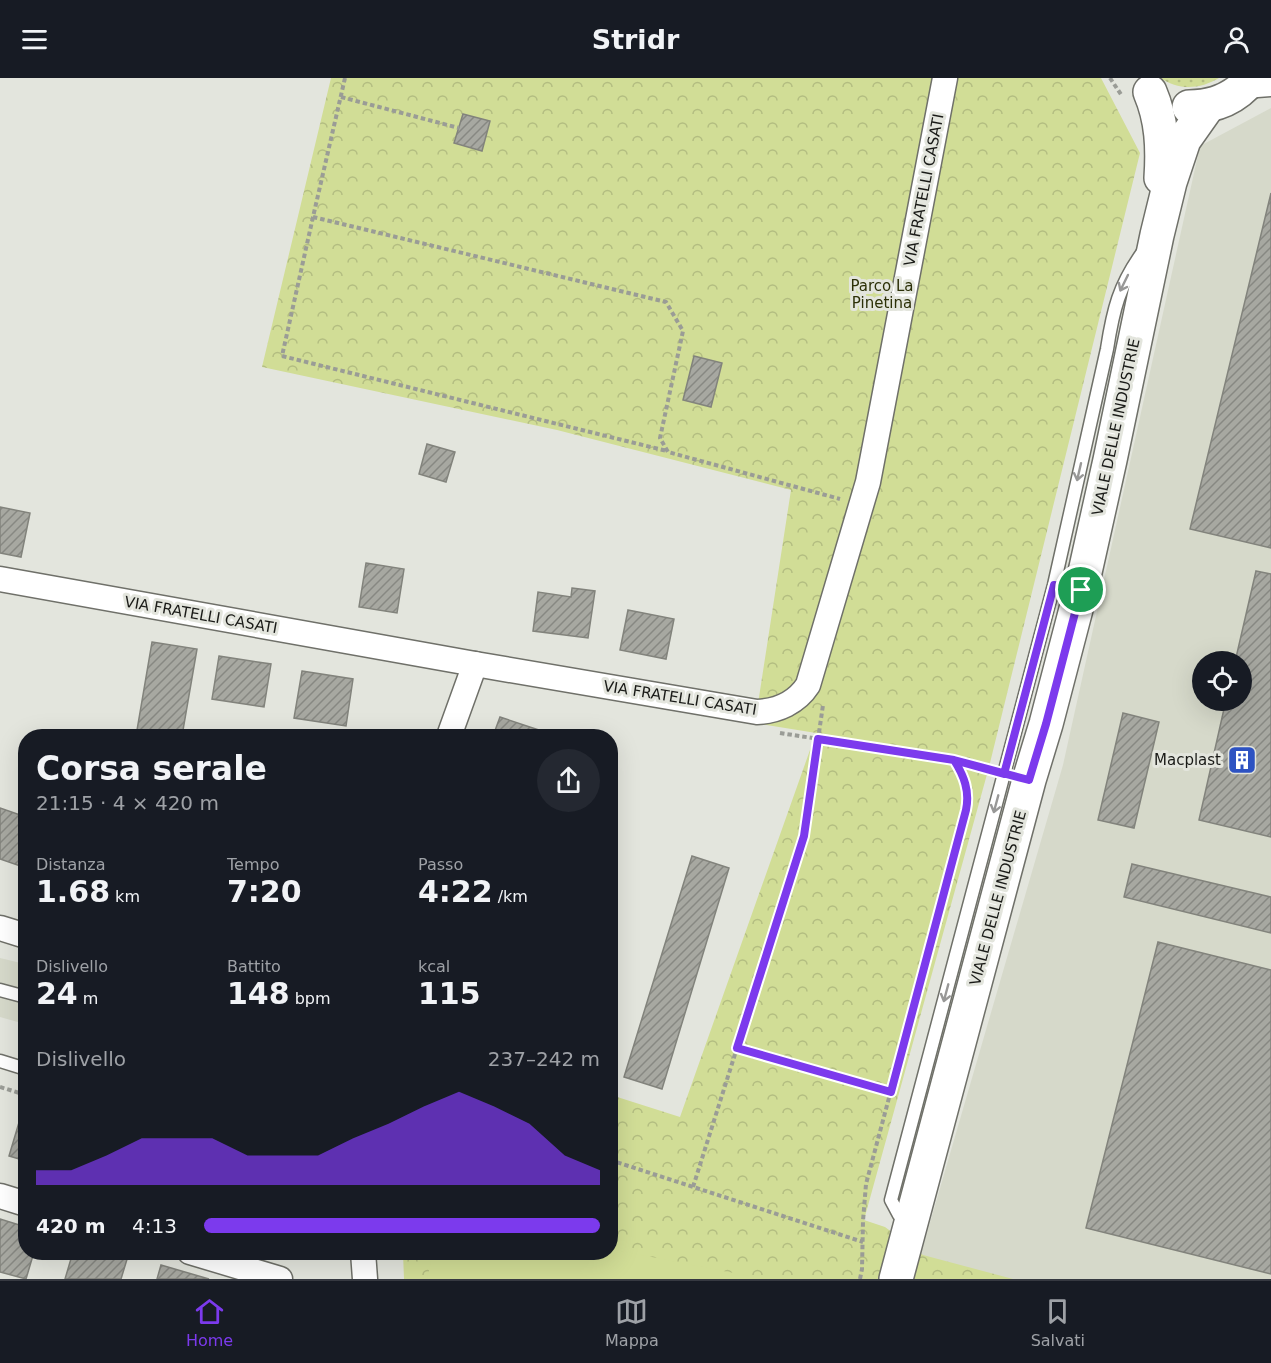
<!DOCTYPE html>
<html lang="it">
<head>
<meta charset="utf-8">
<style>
  body { margin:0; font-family:"DejaVu Sans",sans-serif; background:#242831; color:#f1f3f6; height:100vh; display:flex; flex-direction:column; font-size:22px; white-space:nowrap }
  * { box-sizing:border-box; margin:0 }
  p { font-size:20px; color:#9ea1a6 }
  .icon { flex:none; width:33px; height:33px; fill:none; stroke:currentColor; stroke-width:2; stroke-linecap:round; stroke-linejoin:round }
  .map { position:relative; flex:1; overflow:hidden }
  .drawer { position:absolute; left:18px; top:651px; width:600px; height:531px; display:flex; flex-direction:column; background:#171b24; border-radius:24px; box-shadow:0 6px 24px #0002 }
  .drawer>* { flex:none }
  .fabs { position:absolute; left:1192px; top:573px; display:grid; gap:12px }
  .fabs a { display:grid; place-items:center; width:60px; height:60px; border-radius:50%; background:#171b24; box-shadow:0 6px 24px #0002; font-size:30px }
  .pin { position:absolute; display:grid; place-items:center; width:51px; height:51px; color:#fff; margin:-26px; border:3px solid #fff; border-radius:50%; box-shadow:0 2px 6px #0007 }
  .round { display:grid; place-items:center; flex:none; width:63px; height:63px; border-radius:32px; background:#242831 }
  .headline { display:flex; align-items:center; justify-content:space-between; height:102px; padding:0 18px }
  h1 { font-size:33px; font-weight:600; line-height:45px }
  .figures { display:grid; grid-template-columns:repeat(3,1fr); gap:9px; height:102px; padding:6px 18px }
  .figures div { display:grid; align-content:center }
  .figures b { font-size:30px; font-weight:600 }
  .figures small { font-size:16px; font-weight:400 }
  .figures p { font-size:16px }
  .chart { height:168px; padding:12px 18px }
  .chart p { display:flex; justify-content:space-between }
  .chart svg { width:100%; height:108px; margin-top:6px; fill:#7c3aed; opacity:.7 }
  ul { padding:0 18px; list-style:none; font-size:20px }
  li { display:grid; grid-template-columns:96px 72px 1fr; align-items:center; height:45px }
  li i { height:15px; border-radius:8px; background:#7c3aed }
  header { display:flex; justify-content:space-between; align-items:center; height:78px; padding:0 18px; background:#171b24; font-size:27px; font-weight:600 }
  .tab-bar { display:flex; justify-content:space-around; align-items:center; height:84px; border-top:2px solid #363941; background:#171b24; font-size:16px; color:#9ea1a6 }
  .tab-bar a { display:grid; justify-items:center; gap:3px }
  .tab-bar .on { color:#7c3aed }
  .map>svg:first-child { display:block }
</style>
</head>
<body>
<header><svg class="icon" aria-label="menu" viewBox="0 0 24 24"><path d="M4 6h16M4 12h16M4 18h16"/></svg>Stridr<svg class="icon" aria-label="person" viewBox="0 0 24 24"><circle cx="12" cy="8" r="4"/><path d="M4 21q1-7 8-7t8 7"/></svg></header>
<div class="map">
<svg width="1271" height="1201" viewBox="0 0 1271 1201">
  <defs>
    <pattern id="grass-dots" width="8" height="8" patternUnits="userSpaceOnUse" patternTransform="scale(1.5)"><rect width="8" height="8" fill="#d1dd96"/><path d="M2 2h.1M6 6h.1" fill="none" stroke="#b3bd81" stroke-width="1.8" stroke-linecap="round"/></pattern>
    <pattern id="forest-crowns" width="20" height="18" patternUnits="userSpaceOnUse" patternTransform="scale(1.5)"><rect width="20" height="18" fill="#d1dd96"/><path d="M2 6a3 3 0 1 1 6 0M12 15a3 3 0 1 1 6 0" fill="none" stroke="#b3bd81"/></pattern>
    <pattern id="building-hatch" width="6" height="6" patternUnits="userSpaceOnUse" patternTransform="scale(1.5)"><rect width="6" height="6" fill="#a7a8a1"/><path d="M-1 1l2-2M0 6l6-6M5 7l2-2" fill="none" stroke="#878882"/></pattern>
  </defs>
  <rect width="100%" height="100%" fill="#e3e5dd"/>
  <g fill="#d6d9ca" fill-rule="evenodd">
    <path d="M1271,30V1201H1011L920,1179L1063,687L1200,68ZM1203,584H1242V622H1203Z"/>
    <path d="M0,880L25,886V946L0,939Z"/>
  </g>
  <path fill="url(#grass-dots)" d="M1161,0H1219C1201,11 1178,13 1161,0Z"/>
  <path fill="url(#forest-crowns)" d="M331,0H1101L1140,75L989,689L864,1142L885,1149L923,1177L1013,1201H404L403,1175L610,1174L611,1017L680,1039L816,655L755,645L791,412L557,352L262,289Z"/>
  <path fill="#d1dd96" d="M611,1171L764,1201H427L433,1175L610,1174Z"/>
  <g fill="url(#building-hatch)" stroke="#82837c" stroke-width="1.5">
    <path d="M463,36L490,43L482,73L454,65Z"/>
    <path d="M1271,115V470L1190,451Z"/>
    <path d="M694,278L722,285L711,329L683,322Z"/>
    <path d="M427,366L455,374L446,404L419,396Z"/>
    <path d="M0,429L30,435L21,479L0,475Z"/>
    <path d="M366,485L404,491L397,535L359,529Z"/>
    <path d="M1256,493L1271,496V759L1199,742L1226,622H1242V584H1235Z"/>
    <path d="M572,510L595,513L588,560L533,553L538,514L571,519Z"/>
    <path d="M628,532L674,541L666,581L620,572Z"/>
    <path d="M152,564L197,571L182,658H136Z"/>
    <path d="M219,578L271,586L264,629L212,621Z"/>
    <path d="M302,593L353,601L346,648L294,640Z"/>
    <path d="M1123,635L1159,644L1134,750L1098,742Z"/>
    <path d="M500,639L557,658H493Z"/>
    <path d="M0,730L26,739V790L0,781Z"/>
    <path d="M692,778L729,790L662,1011L624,999Z"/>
    <path d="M1132,786L1271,819V855L1124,819Z"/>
    <path d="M1158,864L1271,892V1196L1086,1150Z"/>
    <path d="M23,1031L26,1032V1083L9,1078Z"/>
    <path d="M0,1141L26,1149V1174H34L26,1201L0,1194Z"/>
    <path d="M73,1174H115L128,1178L121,1201H65Z"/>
    <path d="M161,1187L209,1201H157Z"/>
  </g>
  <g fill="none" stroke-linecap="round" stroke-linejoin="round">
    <g stroke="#6f7069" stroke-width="15">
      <g id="lane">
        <path d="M0,912L26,919"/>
        <path d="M0,983L26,991"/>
        <path d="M910,1142L899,1137L891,1122L1054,507L1107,271C1113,232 1119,207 1143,174"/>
      </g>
    </g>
    <g stroke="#6f7069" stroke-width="27">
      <g id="street">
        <path d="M1244,8L1271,6"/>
        <path d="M0,501L475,586L757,634C778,633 797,624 808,607L868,404L945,0"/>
        <path d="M449,658L475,586"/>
        <path d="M0,850L26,858"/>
        <path d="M0,1118L26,1126"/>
        <path d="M190,1174L280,1201"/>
        <path d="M363,1174L365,1201"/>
      </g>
    </g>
    <g stroke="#6f7069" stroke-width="36">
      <g id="secondary">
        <path d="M1150,14C1162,42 1163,70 1161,100"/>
        <path d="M1189,29C1214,29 1236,20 1252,0"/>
        <path d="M896,1201L1029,702L1046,646L1081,512L1110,382L1157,157L1170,104L1184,62L1208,28"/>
      </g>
    </g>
    <g stroke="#9a9c96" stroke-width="4" stroke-dasharray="4.5 3" stroke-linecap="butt">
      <path d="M345,0L313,139L666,224L683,253L660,360L668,374L840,421"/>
      <path d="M1110,0L1122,18"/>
      <path d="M341,19L459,50"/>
      <path d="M313,139L282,278L667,373"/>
      <path d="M780,655L954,682L988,692"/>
      <path d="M737,970L891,1014"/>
      <path d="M0,1009L26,1017"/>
      <path d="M610,1082L863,1164"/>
      <path d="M693,1109L804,758L823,627"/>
      <path d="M860,1201L862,1191L863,1143L866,1106L968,724L965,703L954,682"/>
    </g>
    <use href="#lane" stroke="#fff" stroke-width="12"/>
    <use href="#street" stroke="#fff" stroke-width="24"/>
    <use href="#secondary" stroke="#fff" stroke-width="33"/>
  </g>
  <defs><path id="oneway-shaft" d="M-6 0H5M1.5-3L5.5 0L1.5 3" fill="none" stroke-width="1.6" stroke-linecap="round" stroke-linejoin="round" transform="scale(1.5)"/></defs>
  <g stroke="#989897">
    <use href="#oneway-shaft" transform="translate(1124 205) rotate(116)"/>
    <use href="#oneway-shaft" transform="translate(1079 394) rotate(103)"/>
    <use href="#oneway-shaft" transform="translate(996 726) rotate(105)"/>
    <use href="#oneway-shaft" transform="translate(946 915) rotate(105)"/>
  </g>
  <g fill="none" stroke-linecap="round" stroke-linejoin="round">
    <g stroke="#fff" stroke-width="12">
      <path id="route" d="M1081,512L1054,507L1004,696L954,682L818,661L804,758L737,970L891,1014L966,732C970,713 964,698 954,682L1029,702L1046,646L1081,512"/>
    </g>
    <use href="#route" stroke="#7c3aed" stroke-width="8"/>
  </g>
  <defs>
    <g id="building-square" transform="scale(1.5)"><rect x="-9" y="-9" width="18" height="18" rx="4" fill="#2d52c2" stroke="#e3e5dd"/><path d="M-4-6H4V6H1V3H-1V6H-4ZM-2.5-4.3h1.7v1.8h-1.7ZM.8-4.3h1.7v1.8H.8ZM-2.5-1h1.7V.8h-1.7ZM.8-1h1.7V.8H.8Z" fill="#fff"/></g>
  </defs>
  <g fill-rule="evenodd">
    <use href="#building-square" x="1242" y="682"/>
  </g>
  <g text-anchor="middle" stroke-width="6" stroke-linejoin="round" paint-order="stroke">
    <g font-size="15" fill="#191a17" stroke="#e3e5dd">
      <text transform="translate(924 112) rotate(-79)" y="5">VIA FRATELLI CASATI</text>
      <text transform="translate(1116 349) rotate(-78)" y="5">VIALE DELLE INDUSTRIE</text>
      <text transform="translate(201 537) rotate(10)" y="5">VIA FRATELLI CASATI</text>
      <text transform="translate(680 620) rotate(9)" y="5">VIA FRATELLI CASATI</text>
      <text transform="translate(998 820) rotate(-75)" y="5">VIALE DELLE INDUSTRIE</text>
    </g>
    <g font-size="15" fill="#2c3008" stroke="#e3e5dd">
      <text x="882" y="213">Parco La<tspan x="882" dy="17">Pinetina</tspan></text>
    </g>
    <g font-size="15" fill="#191a17" stroke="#e3e5dd" text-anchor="end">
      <text x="1221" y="687">Macplast</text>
    </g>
  </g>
</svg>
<div class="fabs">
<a><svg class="icon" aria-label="locate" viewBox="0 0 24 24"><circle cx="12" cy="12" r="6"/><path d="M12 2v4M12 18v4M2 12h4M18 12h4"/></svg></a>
</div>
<div class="pin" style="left:1081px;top:512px;background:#1e9e55"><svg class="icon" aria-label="arrive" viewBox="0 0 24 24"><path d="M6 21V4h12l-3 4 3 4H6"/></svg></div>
<section class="drawer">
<div class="headline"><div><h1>Corsa serale</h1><p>21:15 · 4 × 420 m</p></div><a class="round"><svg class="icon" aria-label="share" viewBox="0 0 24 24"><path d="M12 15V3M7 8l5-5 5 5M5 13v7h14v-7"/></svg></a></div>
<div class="figures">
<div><p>Distanza</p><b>1.68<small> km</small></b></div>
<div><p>Tempo</p><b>7:20</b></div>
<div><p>Passo</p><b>4:22<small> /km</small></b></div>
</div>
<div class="figures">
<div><p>Dislivello</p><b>24<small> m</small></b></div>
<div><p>Battito</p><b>148<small> bpm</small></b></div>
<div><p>kcal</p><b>115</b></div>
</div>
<div class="chart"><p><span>Dislivello</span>237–242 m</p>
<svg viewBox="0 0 160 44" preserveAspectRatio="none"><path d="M0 44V38L10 38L20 32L30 25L40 25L50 25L60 32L70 32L80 32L90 25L100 19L110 12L120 6L130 12L140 19L150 32L160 38V44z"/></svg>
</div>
<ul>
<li><b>420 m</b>4:13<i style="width:100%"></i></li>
</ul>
</section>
</div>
<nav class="tab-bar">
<a class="on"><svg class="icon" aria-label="home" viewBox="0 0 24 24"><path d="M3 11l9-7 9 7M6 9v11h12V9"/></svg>Home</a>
<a><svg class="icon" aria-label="map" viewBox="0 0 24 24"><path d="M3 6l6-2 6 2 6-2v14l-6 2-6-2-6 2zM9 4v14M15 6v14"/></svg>Mappa</a>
<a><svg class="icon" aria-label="saved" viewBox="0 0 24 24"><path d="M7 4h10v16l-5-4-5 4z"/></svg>Salvati</a>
</nav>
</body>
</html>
